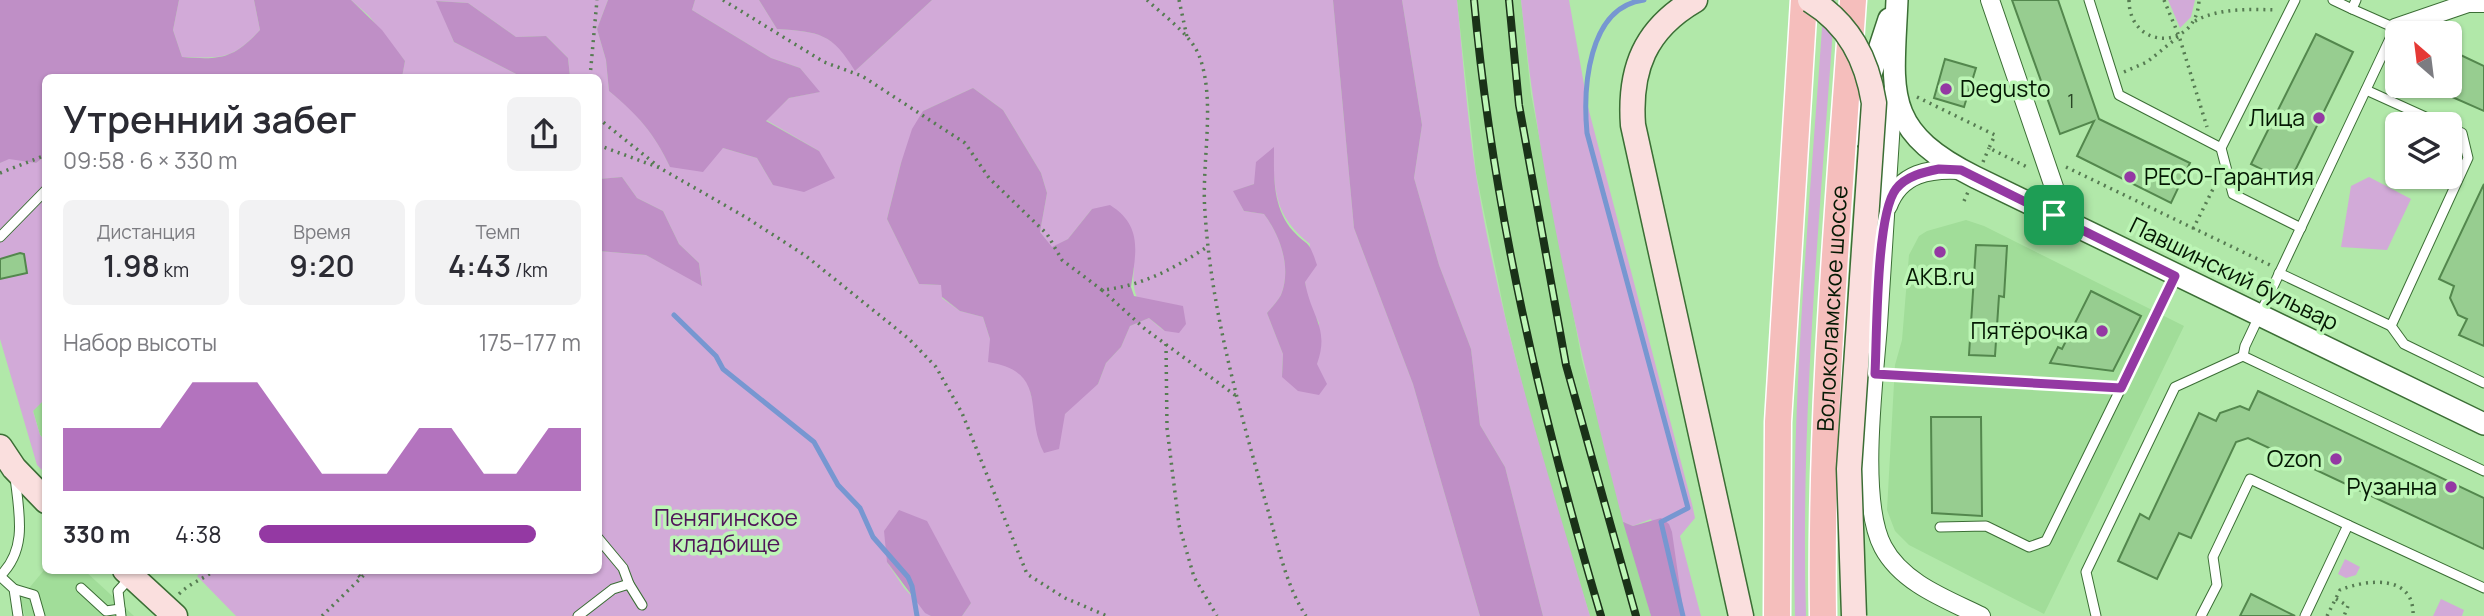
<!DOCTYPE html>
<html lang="ru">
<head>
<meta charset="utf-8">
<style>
  body { margin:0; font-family:Manrope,sans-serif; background:#f2f2f3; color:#2b2b33; height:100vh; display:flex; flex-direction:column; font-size:26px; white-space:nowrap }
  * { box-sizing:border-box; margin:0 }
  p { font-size:23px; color:#7c7c81 }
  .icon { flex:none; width:38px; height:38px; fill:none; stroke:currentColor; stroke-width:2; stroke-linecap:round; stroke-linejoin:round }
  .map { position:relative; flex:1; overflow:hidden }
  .panel { position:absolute; left:42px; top:74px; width:560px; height:500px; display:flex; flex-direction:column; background:#fff; border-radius:10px; box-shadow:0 2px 5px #0004 }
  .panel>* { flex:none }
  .needle { width:46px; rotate:332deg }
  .controls { position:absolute; left:2385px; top:21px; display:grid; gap:14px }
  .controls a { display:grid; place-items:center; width:77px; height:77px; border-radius:10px; background:#fff; box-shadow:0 2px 5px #0004; font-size:35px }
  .pin { position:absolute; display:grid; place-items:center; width:60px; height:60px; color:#fff; margin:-30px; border-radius:14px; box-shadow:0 4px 10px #0006 }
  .round { display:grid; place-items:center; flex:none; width:74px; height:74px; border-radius:10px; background:#f2f2f3 }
  .head { display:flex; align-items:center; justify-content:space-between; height:119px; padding:0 21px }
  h1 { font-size:38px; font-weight:600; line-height:52px }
  .stats { display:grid; grid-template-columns:repeat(3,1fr); gap:10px; height:119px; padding:7px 21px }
  .stats div { display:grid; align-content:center; border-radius:10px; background:#f2f2f3; text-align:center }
  .stats b { font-size:30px; font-weight:600 }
  .stats small { font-size:19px; font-weight:400 }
  .stats p { font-size:19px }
  .chart { height:196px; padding:14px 21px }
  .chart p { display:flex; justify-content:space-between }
  .chart svg { width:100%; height:126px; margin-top:7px; fill:#9439a3; opacity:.7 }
  ul { padding:0 21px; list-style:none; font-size:23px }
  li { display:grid; grid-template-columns:112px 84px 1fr; align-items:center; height:52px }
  li i { height:18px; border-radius:9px; background:#9439a3 }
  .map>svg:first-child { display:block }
</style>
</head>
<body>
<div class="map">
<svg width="2484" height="616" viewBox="0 0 2484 616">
  <rect width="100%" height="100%" fill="#b1e8a9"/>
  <g fill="#a1dd99">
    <path d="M1457,0H1521L1531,94L1582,360L1651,616H1590L1538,448L1506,320L1476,173Z"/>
    <path d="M1966,220L1984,226L2184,326L2044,614L1909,545L1895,531L1887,510L1895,365L1902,340L1909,255L1919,236L1927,231Z"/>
    <path d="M45,399V440L40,435L33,410Z"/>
    <path d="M45,569L85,571L134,616H25L20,599Z"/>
  </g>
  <g fill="#d2aad8" fill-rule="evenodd">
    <path d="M179,0H254L260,30C232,60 222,58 182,57L173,30Z"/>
    <path d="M351,0H608L597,29L606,60L609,91C637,113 655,134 670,167L723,148L757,158L773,185L819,151L766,120L789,98L819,92L800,68L771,58L692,10L695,0H759L777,29C820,32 832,33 856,70L932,0H1333L1354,228L1413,384L1480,616H962L971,603L887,562L904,588L931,616H236L197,576L203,570H598L599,251L646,255L702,285L699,263L679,244L663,211L637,198L622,177L599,179L598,77H570L568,58L546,36L516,37L468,3L437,1L454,42L522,77H402L405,61L369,16ZM973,88L1003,110L1041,173L1047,193L1040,232L1052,248L1068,239L1092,209L1134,268C1130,300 1144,308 1164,331L1149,318L1130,326L1121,347L1106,363L1098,384L1079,398L1039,443L1038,422L1027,379L1010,365L990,339L983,317L960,311L942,298V285L919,284L887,219L901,163L923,111ZM1273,148C1274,190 1274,216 1310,244L1305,282L1308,303L1319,323L1317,364L1282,377L1283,354L1267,313C1271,308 1278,301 1281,295C1292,268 1280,235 1264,214L1244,211L1234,191L1254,184Z"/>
    <path d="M1402,0H1457C1463,58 1467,117 1476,174C1500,325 1547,470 1590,616H1543L1505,467L1480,425L1471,349L1439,265L1414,178L1422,125Z"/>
    <path d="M1521,0H1569L1588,107L1692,504L1695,518L1680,536L1701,616H1684L1679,593L1651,519L1633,526L1623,522C1579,350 1539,177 1521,0Z"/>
    <path d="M1824,0H1835C1821,205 1800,411 1806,616H1795C1789,411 1810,205 1824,0Z"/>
    <path d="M2168,0H2195L2191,17L2180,28Z"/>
    <path d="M45,156V399L33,411L40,435L45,440V473L37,465L0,339V163L9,158L36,163Z"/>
    <path d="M2369,177L2411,199L2387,250L2341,247L2351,186Z"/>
    <path d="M2345,559L2360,567L2356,575L2346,578L2338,574Z"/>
    <path d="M2441,599L2464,610L2462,616H2433Z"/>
  </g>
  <g fill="#bf8fc6">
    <path d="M0,0H179L173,30L182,57C221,60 233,59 260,30L254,0H351L382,30L405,61L402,77H46L45,156L36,163L9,159L0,163Z"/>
    <path d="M608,0H695L692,10L771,58L800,68L820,92L789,98L766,121L819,151L835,178L804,192L773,185L757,158L723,148L703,172L670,167C655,134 637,114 609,91L606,60L597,29Z"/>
    <path d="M759,0H932L855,71C832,33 820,32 777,29Z"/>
    <path d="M1333,0H1402L1422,125L1414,178L1439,265L1471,349L1480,425L1505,467L1543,616H1480L1413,384L1354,228Z"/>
    <path d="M436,1L468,3L516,37L546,36L568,58L570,77H522L454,42Z"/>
    <path d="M973,88L1003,110L1041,173L1047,193L1040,232L1052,247L1068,239L1092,209L1110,205C1143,226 1136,252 1131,287L1134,296L1183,306L1186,324L1179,333L1165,331L1149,318L1130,326L1121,347L1106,363L1098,384L1065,414L1059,449L1044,453C1023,413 1050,372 988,362L990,339L983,317L960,311L942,297L941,285L919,284L887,219L901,163L912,129L923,111Z"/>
    <path d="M1274,147C1274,176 1272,207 1293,231C1309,248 1308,238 1317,265L1305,282C1311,317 1330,328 1317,364L1327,384L1319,395L1298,391L1282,377L1283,354L1267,313C1271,308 1278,301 1281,295C1292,268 1280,235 1264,214L1244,211L1233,191L1254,184L1256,162Z"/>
    <path d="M622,177L637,198L663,211L679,244L699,263L702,286L646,255L599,251V179Z"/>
    <path d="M899,510L927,521L971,603L962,616H931L925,613L887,562L884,531Z"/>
    <path d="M1661,518L1669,524L1672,532L1684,616H1651L1623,522L1633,526Z"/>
  </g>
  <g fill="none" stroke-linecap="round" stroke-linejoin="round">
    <g stroke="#7797d1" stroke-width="5">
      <path d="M1644,0C1587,7 1583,90 1587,133L1688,508L1661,522L1683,616"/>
      <path d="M674,315L716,356L723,369L814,442L838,485L860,508L873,537L908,577L912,586L917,616"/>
    </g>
  </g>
  <g fill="#97cd90" stroke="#53874d" stroke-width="2">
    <path d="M2012,0H2058L2099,119L2190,163L2171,203L2077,156L2094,121L2060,134Z"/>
    <path d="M2316,34L2353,52L2289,183L2251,164Z"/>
    <path d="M2450,50L2484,66V111L2450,96Z"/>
    <path d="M1945,59L1976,68L1964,107L1934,98Z"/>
    <path d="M2484,184V346L2459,335L2467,319L2458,315L2450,298L2454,286L2439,279Z"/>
    <path d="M1976,245L2007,246L2004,297L1999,296L1995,356L1969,355Z"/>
    <path d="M20,253L24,254L27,273L0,279V259Z"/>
    <path d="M2091,291L2141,316L2113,371L2050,363L2058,347L2062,349Z"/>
    <path d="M2258,391L2484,498V549L2248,438L2236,442L2191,538L2179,533L2157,579L2118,561L2140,514L2149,519L2199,413L2216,421L2220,413L2240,406L2249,410Z"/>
    <path d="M1931,417H1981L1982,516L1932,513Z"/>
    <path d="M2251,594L2295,616H2240Z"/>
  </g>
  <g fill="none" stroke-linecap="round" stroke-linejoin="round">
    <g stroke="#3b6e35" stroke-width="11">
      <g id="service">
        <path d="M2089,0L2119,95L2221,148"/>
        <path d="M2295,0L2221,148L2233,194L2301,228"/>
        <path d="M2333,0L2352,9"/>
        <path d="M2366,90L2441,124"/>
        <path d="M0,237L46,190"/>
        <path d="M2279,273L2391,326L2468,158L2462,133L2450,128"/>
        <path d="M2391,326L2404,344L2484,383"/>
        <path d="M2243,356L2245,346L2395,28L2352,9L2356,0"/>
        <path d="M1875,374L2121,388L2175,276"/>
        <path d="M1940,527L1986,526L2029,547L2046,541L2121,388"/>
        <path d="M598,538L623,568L629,584"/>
        <path d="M0,576C28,549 19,513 15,477"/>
        <path d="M0,576L14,589L18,616"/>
        <path d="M81,588L106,611L120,609"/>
        <path d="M14,589L34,595L40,616"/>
        <path d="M121,616L118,591L130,578"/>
        <path d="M578,616L613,589L629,584L642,605"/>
        <path d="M2096,616L2086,572L2175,387L2243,356L2484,471"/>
        <path d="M2201,616L2217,585L2213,557L2250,479L2348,525"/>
        <path d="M2305,616L2348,525L2484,588"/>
      </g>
    </g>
    <g stroke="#3b6e35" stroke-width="20">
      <g id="minor">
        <path d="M1990,0L2055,190L2054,215"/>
        <path d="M2395,28L2468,3H2484"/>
        <path d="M1893,91C1888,169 1883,247 1878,325C1874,381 1858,500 1883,547C1902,583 1946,599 1981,616"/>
        <path d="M1888,206C1900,173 1930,168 1961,170"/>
      </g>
    </g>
    <g stroke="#3b6e35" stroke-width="24">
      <g id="tertiary">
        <path d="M1897,0C1893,93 1881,130 1975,177L2484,424"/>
        <path d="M1850,138L1889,19"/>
      </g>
    </g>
    <g stroke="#3b6e35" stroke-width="27">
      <g id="secondary">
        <path d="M1695,0C1645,29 1629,69 1633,125L1741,616"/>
        <path d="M0,447L14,468L46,501"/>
        <path d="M125,570L175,616"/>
      </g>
    </g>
    <g stroke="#fff" stroke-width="29">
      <g id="primary">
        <path d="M1777,616L1778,422L1804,0"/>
        <path id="s1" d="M1823,616C1820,410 1839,205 1853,0"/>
      </g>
    </g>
    <g stroke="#567b52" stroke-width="3.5" stroke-dasharray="2 5" stroke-linecap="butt">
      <path d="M723,0L824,62L862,76L965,143L989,178L1047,234L1062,260L1102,290C1142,286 1173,269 1207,247"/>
      <path d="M1147,0C1165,17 1192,35 1200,58C1216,103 1201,165 1205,212C1211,311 1240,411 1267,507C1278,544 1285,584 1306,616"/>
      <path d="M1179,0L1187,37"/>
      <path d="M2129,0C2129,50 2197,52 2199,0"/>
      <path d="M2164,0L2179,36L2207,127"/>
      <path d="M2195,21C2219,8 2249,9 2276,10"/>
      <path d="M2124,72L2147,62L2178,37"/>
      <path d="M590,77L597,0"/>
      <path d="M1917,97L1995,135L1989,148L2029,168"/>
      <path d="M598,118L659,167"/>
      <path d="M598,145L660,168L747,218L806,256L909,339L936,367L962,413L1027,574L1065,598L1107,616"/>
      <path d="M1983,162L1989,148"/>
      <path d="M2066,167L2270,265"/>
      <path d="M0,173L46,155"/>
      <path d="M1964,201L1968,192"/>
      <path d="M2193,229L2217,181"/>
      <path d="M1102,290L1145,329L1239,398"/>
      <path d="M1166,344L1167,428L1179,525L1194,577L1217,616"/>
      <path d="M354,570L361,578"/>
      <path d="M179,594C190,583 202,580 215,570"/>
      <path d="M2336,599L2348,606L2344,616"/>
      <path d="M322,616L369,570"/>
      <path d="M2327,616L2340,590C2367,579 2415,574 2413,616"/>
    </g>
    <use href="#service" stroke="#fff" stroke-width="9"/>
    <use href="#minor" stroke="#fff" stroke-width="18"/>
    <use href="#tertiary" stroke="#fff" stroke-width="21"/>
    <use href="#secondary" stroke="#fadfde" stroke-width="24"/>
    <use href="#primary" stroke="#f5bebc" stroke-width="26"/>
    <g stroke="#1a3218" stroke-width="8">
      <g id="rail">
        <path d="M1474,0C1493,210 1541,414 1601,616"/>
        <path d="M1509,0L1519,105L1566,365L1636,616"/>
      </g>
    </g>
    <use href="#rail" stroke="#bdf6b6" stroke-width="5" stroke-dasharray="16" stroke-linecap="butt"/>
    <g stroke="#3b6e35" stroke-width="27" stroke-linecap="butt">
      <path id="secondary-bridge" d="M1810,0C1849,24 1867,59 1874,103L1849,469L1854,616"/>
    </g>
    <use href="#secondary-bridge" stroke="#fadfde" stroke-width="24"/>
  </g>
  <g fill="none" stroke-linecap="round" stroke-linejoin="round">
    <g stroke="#fff" stroke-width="14">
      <path id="route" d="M1939,169L1961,170L2175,276L2121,388L1875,374C1877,337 1876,214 1896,189C1906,176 1924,172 1939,169Z"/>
    </g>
    <use href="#route" stroke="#9439a3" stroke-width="9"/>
  </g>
  <g fill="#9439a3" stroke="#bdf6b6" stroke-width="2.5">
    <circle cx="1946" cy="89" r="7"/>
    <circle cx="2319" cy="118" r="7"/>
    <circle cx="2130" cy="177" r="7"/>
    <circle cx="1940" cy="252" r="7"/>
    <circle cx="2102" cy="331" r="7"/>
    <circle cx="2336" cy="459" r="7"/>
    <circle cx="2451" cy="487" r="7"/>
  </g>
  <g text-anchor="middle" stroke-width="7" stroke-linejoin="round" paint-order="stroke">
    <g font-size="19" fill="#294526">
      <text x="2071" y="108">1</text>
    </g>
    <g font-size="23" fill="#041803" stroke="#bdf6b6" text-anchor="end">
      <text x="1960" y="97" text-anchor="start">Degusto</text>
      <text x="2305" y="126">Лица</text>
      <text x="2144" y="185" text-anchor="start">РЕСО-Гарантия</text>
      <text x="1940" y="285" text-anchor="middle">AKB.ru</text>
      <text x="2088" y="339">Пятёрочка</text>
      <text x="2322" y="467">Ozon</text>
      <text x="2437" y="495">Рузанна</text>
    </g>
    <g font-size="23" fill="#041803" stroke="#bdf6b6">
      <text transform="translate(2234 274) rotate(26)" y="8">Павшинский бульвар</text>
      <text dy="8" stroke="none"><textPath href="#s1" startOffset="308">Волоколамское шоссе</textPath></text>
    </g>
    <g font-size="23" fill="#501659" stroke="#bdf6b6">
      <text x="726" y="526">Пенягинское<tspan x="726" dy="26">кладбище</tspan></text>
    </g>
  </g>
</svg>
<div class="controls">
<a><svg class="needle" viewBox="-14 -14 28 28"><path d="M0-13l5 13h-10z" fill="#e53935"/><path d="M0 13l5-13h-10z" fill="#7c7c81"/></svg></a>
<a><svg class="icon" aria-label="layers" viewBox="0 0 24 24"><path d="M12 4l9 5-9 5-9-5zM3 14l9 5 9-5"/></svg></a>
</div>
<div class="pin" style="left:2054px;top:215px;background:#1e9e55"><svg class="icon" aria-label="arrive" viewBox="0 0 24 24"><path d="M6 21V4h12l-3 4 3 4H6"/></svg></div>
<section class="panel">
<div class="head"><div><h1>Утренний забег</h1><p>09:58 · 6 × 330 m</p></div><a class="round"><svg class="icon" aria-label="share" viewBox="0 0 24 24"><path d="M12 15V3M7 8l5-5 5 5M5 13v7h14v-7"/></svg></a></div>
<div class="stats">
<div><p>Дистанция</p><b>1.98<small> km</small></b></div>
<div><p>Время</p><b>9:20</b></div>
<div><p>Темп</p><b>4:43<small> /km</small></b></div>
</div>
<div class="chart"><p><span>Набор высоты</span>175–177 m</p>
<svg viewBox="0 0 160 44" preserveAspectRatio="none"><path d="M0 44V22L10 22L20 22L30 22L40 6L50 6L60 6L70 22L80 38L90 38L100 38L110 22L120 22L130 38L140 38L150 22L160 22V44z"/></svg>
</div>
<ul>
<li><b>330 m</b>4:38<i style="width:86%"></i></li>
</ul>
</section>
</div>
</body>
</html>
